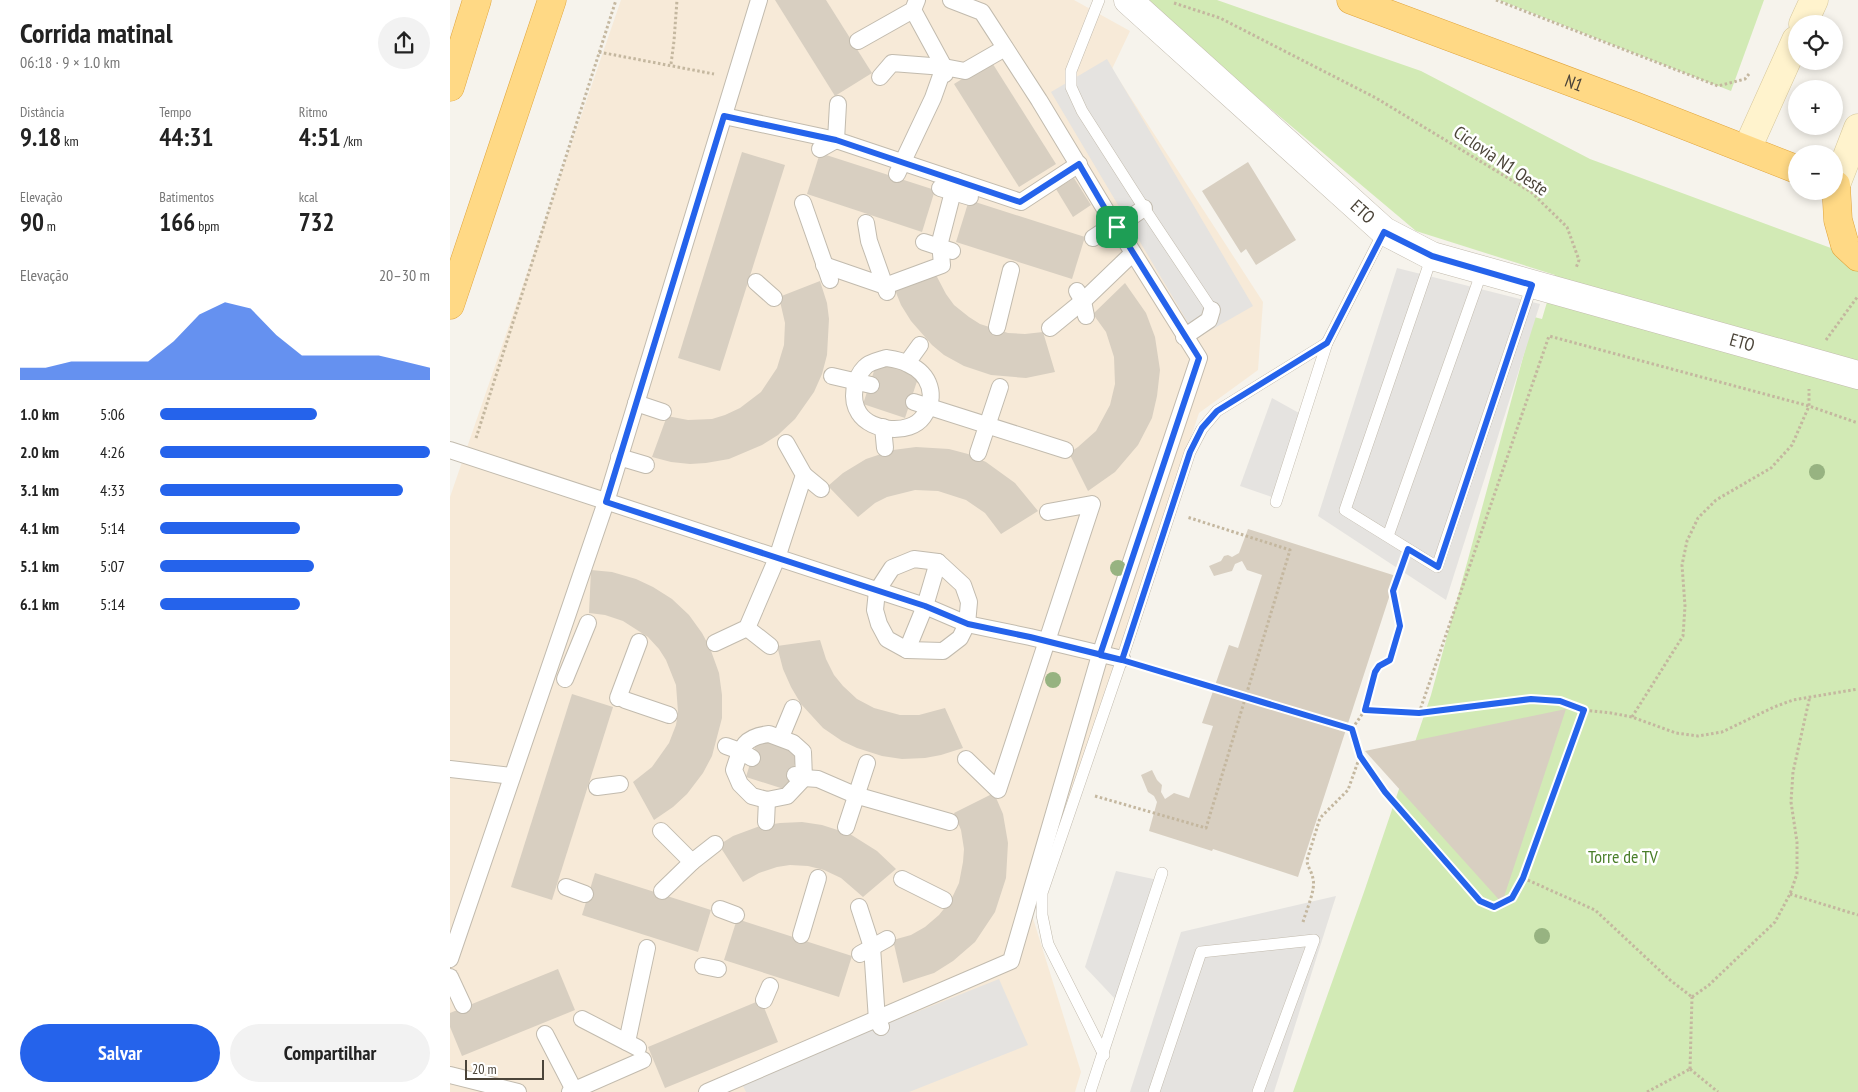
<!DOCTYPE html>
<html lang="pt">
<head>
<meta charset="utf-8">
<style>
  body { margin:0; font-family:"PT Sans Narrow",sans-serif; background:#f2f2f2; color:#222; height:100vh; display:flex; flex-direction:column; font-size:19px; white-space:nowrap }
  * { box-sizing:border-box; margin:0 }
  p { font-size:16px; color:#767676 }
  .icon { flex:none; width:28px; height:28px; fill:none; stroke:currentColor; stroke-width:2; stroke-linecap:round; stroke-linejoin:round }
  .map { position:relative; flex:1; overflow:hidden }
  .drawer { display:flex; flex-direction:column; background:#fff; width:450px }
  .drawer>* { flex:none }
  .tools { position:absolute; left:1338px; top:15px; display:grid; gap:10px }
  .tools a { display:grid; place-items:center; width:55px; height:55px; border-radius:50%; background:#fff; box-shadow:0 2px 8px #0003; font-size:25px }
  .scale { position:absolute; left:15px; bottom:12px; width:79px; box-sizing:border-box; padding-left:5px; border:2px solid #4b4439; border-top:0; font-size:14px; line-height:18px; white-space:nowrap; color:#4b4439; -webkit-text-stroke:4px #fff; paint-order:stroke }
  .pin { position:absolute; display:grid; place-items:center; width:42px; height:42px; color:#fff; margin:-21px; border-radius:10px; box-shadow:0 2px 8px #0006 }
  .round { display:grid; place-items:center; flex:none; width:52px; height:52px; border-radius:26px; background:#f2f2f2 }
  .overview { display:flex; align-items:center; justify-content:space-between; height:85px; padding:0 20px }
  h1 { font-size:28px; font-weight:700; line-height:38px }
  .figures { display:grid; grid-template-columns:repeat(3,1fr); gap:8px; height:85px; padding:5px 20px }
  .figures div { display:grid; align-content:center }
  .figures b { font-size:25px; font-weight:700 }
  .figures small { font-size:14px; font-weight:400 }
  .figures p { font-size:14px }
  .chart { height:140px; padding:10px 20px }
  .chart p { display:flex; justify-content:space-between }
  .chart svg { width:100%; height:90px; margin-top:5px; fill:#2563eb; opacity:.7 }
  .cta { display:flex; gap:10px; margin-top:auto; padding:10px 20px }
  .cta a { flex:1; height:58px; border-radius:30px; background:#2563eb; color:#fff; font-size:20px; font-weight:700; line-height:58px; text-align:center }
  .cta a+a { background:#f2f2f2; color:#222 }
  ul { padding:0 20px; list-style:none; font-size:16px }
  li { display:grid; grid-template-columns:80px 60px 1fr; align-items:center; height:38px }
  li i { height:12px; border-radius:6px; background:#2563eb }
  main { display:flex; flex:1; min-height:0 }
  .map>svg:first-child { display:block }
</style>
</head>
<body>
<main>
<section class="drawer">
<div class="overview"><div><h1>Corrida matinal</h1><p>06:18 · 9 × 1.0 km</p></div><a class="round"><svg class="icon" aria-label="share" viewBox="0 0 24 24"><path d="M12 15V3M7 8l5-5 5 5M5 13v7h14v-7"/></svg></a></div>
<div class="figures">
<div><p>Distância</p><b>9.18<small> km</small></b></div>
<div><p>Tempo</p><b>44:31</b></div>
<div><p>Ritmo</p><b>4:51<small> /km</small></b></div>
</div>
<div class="figures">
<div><p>Elevação</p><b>90<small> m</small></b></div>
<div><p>Batimentos</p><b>166<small> bpm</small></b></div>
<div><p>kcal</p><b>732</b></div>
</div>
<div class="chart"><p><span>Elevação</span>20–30 m</p>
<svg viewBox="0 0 160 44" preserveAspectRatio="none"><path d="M0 44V38L10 38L20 35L30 35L40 35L50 35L60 25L70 12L80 6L90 9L100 22L110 32L120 32L130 32L140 32L150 35L160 38V44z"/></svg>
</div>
<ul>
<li><b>1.0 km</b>5:06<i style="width:58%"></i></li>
<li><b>2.0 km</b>4:26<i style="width:100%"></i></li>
<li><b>3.1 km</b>4:33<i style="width:90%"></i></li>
<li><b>4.1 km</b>5:14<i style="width:52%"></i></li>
<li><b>5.1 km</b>5:07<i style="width:57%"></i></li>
<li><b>6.1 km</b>5:14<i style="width:52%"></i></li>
</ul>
<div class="cta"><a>Salvar</a><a>Compartilhar</a></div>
</section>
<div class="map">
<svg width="1408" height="1092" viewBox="0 0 1408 1092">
  <rect width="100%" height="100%" fill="#f6f3ec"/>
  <path fill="#f7ead8" d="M171,0H624L680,31L662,69L813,302L808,370L749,413L581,912L631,1072L625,1092H0V497Z"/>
  <g fill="#d2eab5">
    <path d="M691,0H767L971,71L1140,159L1408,258V1092H843L914,892L981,695L1084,317L1092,319L1105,275L966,231Z"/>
    <path d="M1049,0H1314L1281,91Z"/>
  </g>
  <g fill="#e5e3e0">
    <path d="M657,59L803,306L747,338L601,92Z"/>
    <path d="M947,268L1090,304L996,600L868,516Z"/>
    <path d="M822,398L858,418L831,500L790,486Z"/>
    <path d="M666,871L708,880L668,1002L635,967Z"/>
    <path d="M886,896L824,1092H680L731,932Z"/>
    <path d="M549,979L578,1045L459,1092H296L291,1082Z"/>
  </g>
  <g fill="#d8cfc1">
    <path d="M325,0H376L422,73L385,96Z"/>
    <path d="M541,61L606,164L569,187L504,84Z"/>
    <path d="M292,152L335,165L270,371L228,358Z"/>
    <path d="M370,153L485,190L472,232L357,194Z"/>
    <path d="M798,162L846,240L806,265L796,249L791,253L752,191Z"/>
    <path d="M624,178L641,205L623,217L606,189Z"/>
    <path d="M519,200L635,237L622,279L506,242Z"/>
    <path d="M486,275L496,294L504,305L519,317L530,324L558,333L575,334L593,332L605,372L576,378L541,375L514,366L494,355L482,345L461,321L451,305L445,290Z"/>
    <path d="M370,281L377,303L379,319L377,355L372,374L364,392L345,419L328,435L312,445L279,459L256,463L240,464L221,462L202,457L217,416L238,420L262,419L275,415L290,408L311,392L327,368L334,345L335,323L329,297Z"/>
    <path d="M675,283L696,313L705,337L710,370L707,396L702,418L688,445L665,472L638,491L619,453L628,447L646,431L660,405L665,384L664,357L656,332L643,314Z"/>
    <path d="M427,362L469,375L455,418L413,404Z"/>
    <path d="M466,447L499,449L518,454L536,462L565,483L588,511L551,534L535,513L516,500L488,491L465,490L437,497L425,503L408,517L378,486L393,473L416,459L443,450Z"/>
    <path d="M798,529L946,576L848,877L763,849L762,851L699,831L707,802L704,796L698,792L691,775L702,770L707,780L712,785L711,792L715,799L724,793L739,798L763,726L752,723L779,645L788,648L812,575L797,570L792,561L785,564L782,571L764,576L759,566L771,561L774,556L778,555L782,557L789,553Z"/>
    <path d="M141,570L162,572L186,579L203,587L222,599L239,615L252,633L260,648L269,673L272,695V718L262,756L253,773L237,794L223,807L204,820L183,782L202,767L219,743L226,725L228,712L226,685L216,660L209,649L198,637L173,621L155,615L139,613Z"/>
    <path d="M370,640L376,659L384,675L393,686L407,699L424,708L450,715H469L495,708L513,748L491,755L475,758L452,759L432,756L407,748L392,741L373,728L351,704L341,687L333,669L327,646Z"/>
    <path d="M122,694L163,707L102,900L61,887Z"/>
    <path d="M1116,709L1052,903L915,751Z"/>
    <path d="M309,734L350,747L337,790L296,777Z"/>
    <path d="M544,793L553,814L558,843L556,878L545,912L525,942L503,961L484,973L453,983L443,940L461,935L475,927L489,915L501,900L509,883L513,862L514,849L511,830L504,813Z"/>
    <path d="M352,822L372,825L400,834L427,851L446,869L413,897L391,878L374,870L358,866L340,865L327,867L309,873L293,882L269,845L283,836L310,826L330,823Z"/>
    <path d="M145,873L261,910L248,952L132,915Z"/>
    <path d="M287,919L402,956L389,997L274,960Z"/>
    <path d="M108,969L125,1010L12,1056L0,1027V1013Z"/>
    <path d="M311,1000L328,1042L215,1088L198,1047Z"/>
  </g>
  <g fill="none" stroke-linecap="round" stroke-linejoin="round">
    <g stroke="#c2bbae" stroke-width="12">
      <g id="service">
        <path d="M649,0L621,71V87L632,111L694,208L762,310"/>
        <path d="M982,256L895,510L987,567L1082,285"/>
        <path d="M826,502L877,343L934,231"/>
        <path d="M938,536L1032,271"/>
        <path d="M654,1055L598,944L592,915V893L672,659L740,452L752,429L767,411L877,343"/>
        <path d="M640,1092L712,873"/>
        <path d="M704,1092L751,952L864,940L808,1092"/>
      </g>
    </g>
    <g stroke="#c2bbae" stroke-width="18">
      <g id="pedestrian">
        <path d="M463,10L494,67L495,74"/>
        <path d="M408,41L463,10L467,0"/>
        <path d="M430,77L442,63L494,67L515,71L555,48"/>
        <path d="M274,116L386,140L571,202L629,164"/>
        <path d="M370,149L386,140L388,104"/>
        <path d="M447,174L483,98L494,67"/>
        <path d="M490,188L520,197"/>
        <path d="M353,203L380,280"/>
        <path d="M416,223L419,241L437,292"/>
        <path d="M667,227L694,208"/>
        <path d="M643,238L664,224"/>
        <path d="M474,242L502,251"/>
        <path d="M374,265L435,286L492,265L490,242L506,180"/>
        <path d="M306,282L324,298"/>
        <path d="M627,291L633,301L636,316"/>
        <path d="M547,327L561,270"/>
        <path d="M600,328L633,301L683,253"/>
        <path d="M734,337L759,320L762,310"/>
        <path d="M436,358C443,359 451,360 458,364C480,374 488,396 473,417C460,435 421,432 409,413C400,399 404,378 415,367C419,362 430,360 436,358Z"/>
        <path d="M457,363L470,345"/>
        <path d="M382,376L421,385"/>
        <path d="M464,402L615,450"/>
        <path d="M186,403L213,412"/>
        <path d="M433,427L435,448"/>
        <path d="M0,450L475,606L517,624L580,637L672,659"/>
        <path d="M528,453L550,387"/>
        <path d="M169,457L196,465"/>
        <path d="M354,475L371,489"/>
        <path d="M464,559L488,562L513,585L519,602L517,624L510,638L493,651L457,650L437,639L429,624L425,610L427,591L442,568Z"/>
        <path d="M297,628L320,646"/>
        <path d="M265,643L297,628L327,558L354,475L336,443"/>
        <path d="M457,650L475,606L488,562"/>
        <path d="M115,679L138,623"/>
        <path d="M168,698L189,642"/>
        <path d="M175,700L219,715"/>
        <path d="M319,734L343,743L353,752L354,778L337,796L317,800L302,796L290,784L284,770C291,748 293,737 319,734Z"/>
        <path d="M331,737L343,708"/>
        <path d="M276,746L290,751L302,758"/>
        <path d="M516,759L548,790L642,504L598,512"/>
        <path d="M0,769L62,776"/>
        <path d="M345,775L354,778L368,779L405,795L500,822"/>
        <path d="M147,787L170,784"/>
        <path d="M316,822L317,800"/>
        <path d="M396,827L417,763"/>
        <path d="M211,831L242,862L265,844"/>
        <path d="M452,879L494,900"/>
        <path d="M116,887L135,894"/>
        <path d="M212,891L242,862"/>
        <path d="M409,907L422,947L427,1020L431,1027"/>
        <path d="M270,909L286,915"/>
        <path d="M351,935L368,878"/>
        <path d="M410,954L437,939"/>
        <path d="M0,959L156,502L309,0"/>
        <path d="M253,966L268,969"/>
        <path d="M0,977L13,1005"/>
        <path d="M314,1000L320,986"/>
        <path d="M132,1019L188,1048"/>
        <path d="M95,1034L125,1092"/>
        <path d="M177,1042L197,948"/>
        <path d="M0,1075L68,1092"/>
        <path d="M120,1092L193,1060"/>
        <path d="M257,1092L561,961L650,655L749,358L667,227L664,224L589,100L532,12L501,0"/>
      </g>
    </g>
    <g stroke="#c2bbae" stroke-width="29">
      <g id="tertiary">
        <path id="s1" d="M678,0L934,231L982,256L1408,375"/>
      </g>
    </g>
    <g stroke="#d6c79b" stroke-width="29">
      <g id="secondary">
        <path d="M1353,24L1364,0"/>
        <path d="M1297,149L1346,40"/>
        <path d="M1386,185L1408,128"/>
      </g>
    </g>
    <g stroke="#e0a43c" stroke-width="29">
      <g id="trunk">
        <path id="s2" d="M901,0L1185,106L1346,169"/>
        <path d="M0,87L27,0"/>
        <path d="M1386,185L1388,220L1395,245L1408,257"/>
        <path d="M0,305L102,0"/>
      </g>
    </g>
    <g stroke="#c4b79f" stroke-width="3" stroke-dasharray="2.5 2.5" stroke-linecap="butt">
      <path d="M1046,0L1268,86L1295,79L1299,74"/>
      <path d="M724,3L770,18L926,98L1081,192L1117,227L1129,260L1126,268"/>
      <path d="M149,52L264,74"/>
      <path d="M221,64L224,41L227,0"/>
      <path d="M1376,340L1408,296"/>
      <path d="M26,438L166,0"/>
      <path d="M692,665L902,729L915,710L969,713L1081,699L1110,701L1134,710L1161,713L1182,717L1226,733L1248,736L1272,732L1324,707L1343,700L1408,689"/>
      <path d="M915,710L925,672L929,666L940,660L949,632L950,626L943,591L952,566"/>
      <path d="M969,713L1099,336L1359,406L1408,423"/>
      <path d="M1182,717L1233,636L1235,606L1232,565L1237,541L1248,518L1266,500L1321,468L1342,445L1359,406V389"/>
      <path d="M902,729L910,756L935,792L1030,901L1044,907L1062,898L1073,878L1145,910L1220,980L1242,997"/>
      <path d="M645,796L756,828L840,550L737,517"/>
      <path d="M1073,878L1134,710"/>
      <path d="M1340,894L1408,915"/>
      <path d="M853,922C856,911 866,889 863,879C862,871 857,867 857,860L870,818L898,790L910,756"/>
      <path d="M1242,997L1259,985L1325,922L1340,894L1347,874V842L1341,802L1343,772L1360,696"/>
      <path d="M1240,1069L1242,997"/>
      <path d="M1240,1069L1268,1092"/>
      <path d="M1197,1092L1240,1069"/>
    </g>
    <use href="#service" stroke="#fff" stroke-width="11"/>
    <use href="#pedestrian" stroke="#fff" stroke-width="16"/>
    <use href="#tertiary" stroke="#fff" stroke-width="28"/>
    <use href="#secondary" stroke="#fff3cd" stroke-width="28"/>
    <use href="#trunk" stroke="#ffd985" stroke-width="28"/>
  </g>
  <g fill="#97b381">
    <circle cx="1367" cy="472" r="8"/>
    <circle cx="668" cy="568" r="8"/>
    <circle cx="603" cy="680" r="8"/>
    <circle cx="1092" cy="936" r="8"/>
  </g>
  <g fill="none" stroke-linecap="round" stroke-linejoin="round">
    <g stroke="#fff" stroke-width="10">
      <path id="route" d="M667,227L749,358L650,655L672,660L902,729L910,756L935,792L1030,901L1044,907L1062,898L1073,878L1134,710L1110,701L1081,699L969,713L915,710L925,672L929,666L940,660L950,626L943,591L958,549L988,567L1082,285L982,256L934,232L877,343L767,411L752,428L740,452L672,660L580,637L518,624L475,606L156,502L274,116L386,140L570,202L629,164L664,224L667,227"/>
    </g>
    <use href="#route" stroke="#2563eb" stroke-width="6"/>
  </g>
  <g text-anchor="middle" stroke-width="5" stroke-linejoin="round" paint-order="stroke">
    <g font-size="18" fill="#4b4439" stroke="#fff">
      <text dy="6" stroke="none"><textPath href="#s2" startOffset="238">N1</textPath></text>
      <text transform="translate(1051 161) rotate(34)" y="6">Ciclovia N1 Oeste</text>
      <text dy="6" stroke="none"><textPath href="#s1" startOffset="316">ETO</textPath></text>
      <text dy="6" stroke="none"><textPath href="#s1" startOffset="721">ETO</textPath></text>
    </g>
    <g font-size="18" fill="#4a7f2a" stroke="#fff">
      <text x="1173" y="863">Torre de TV</text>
    </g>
  </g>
</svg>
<div class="tools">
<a><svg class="icon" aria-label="locate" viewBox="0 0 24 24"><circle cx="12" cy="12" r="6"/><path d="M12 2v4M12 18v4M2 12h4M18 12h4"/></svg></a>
<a>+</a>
<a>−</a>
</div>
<div class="scale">20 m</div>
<div class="pin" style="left:667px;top:227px;background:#1e9e55"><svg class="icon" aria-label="arrive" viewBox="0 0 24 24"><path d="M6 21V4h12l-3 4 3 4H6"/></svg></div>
</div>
</main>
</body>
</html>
